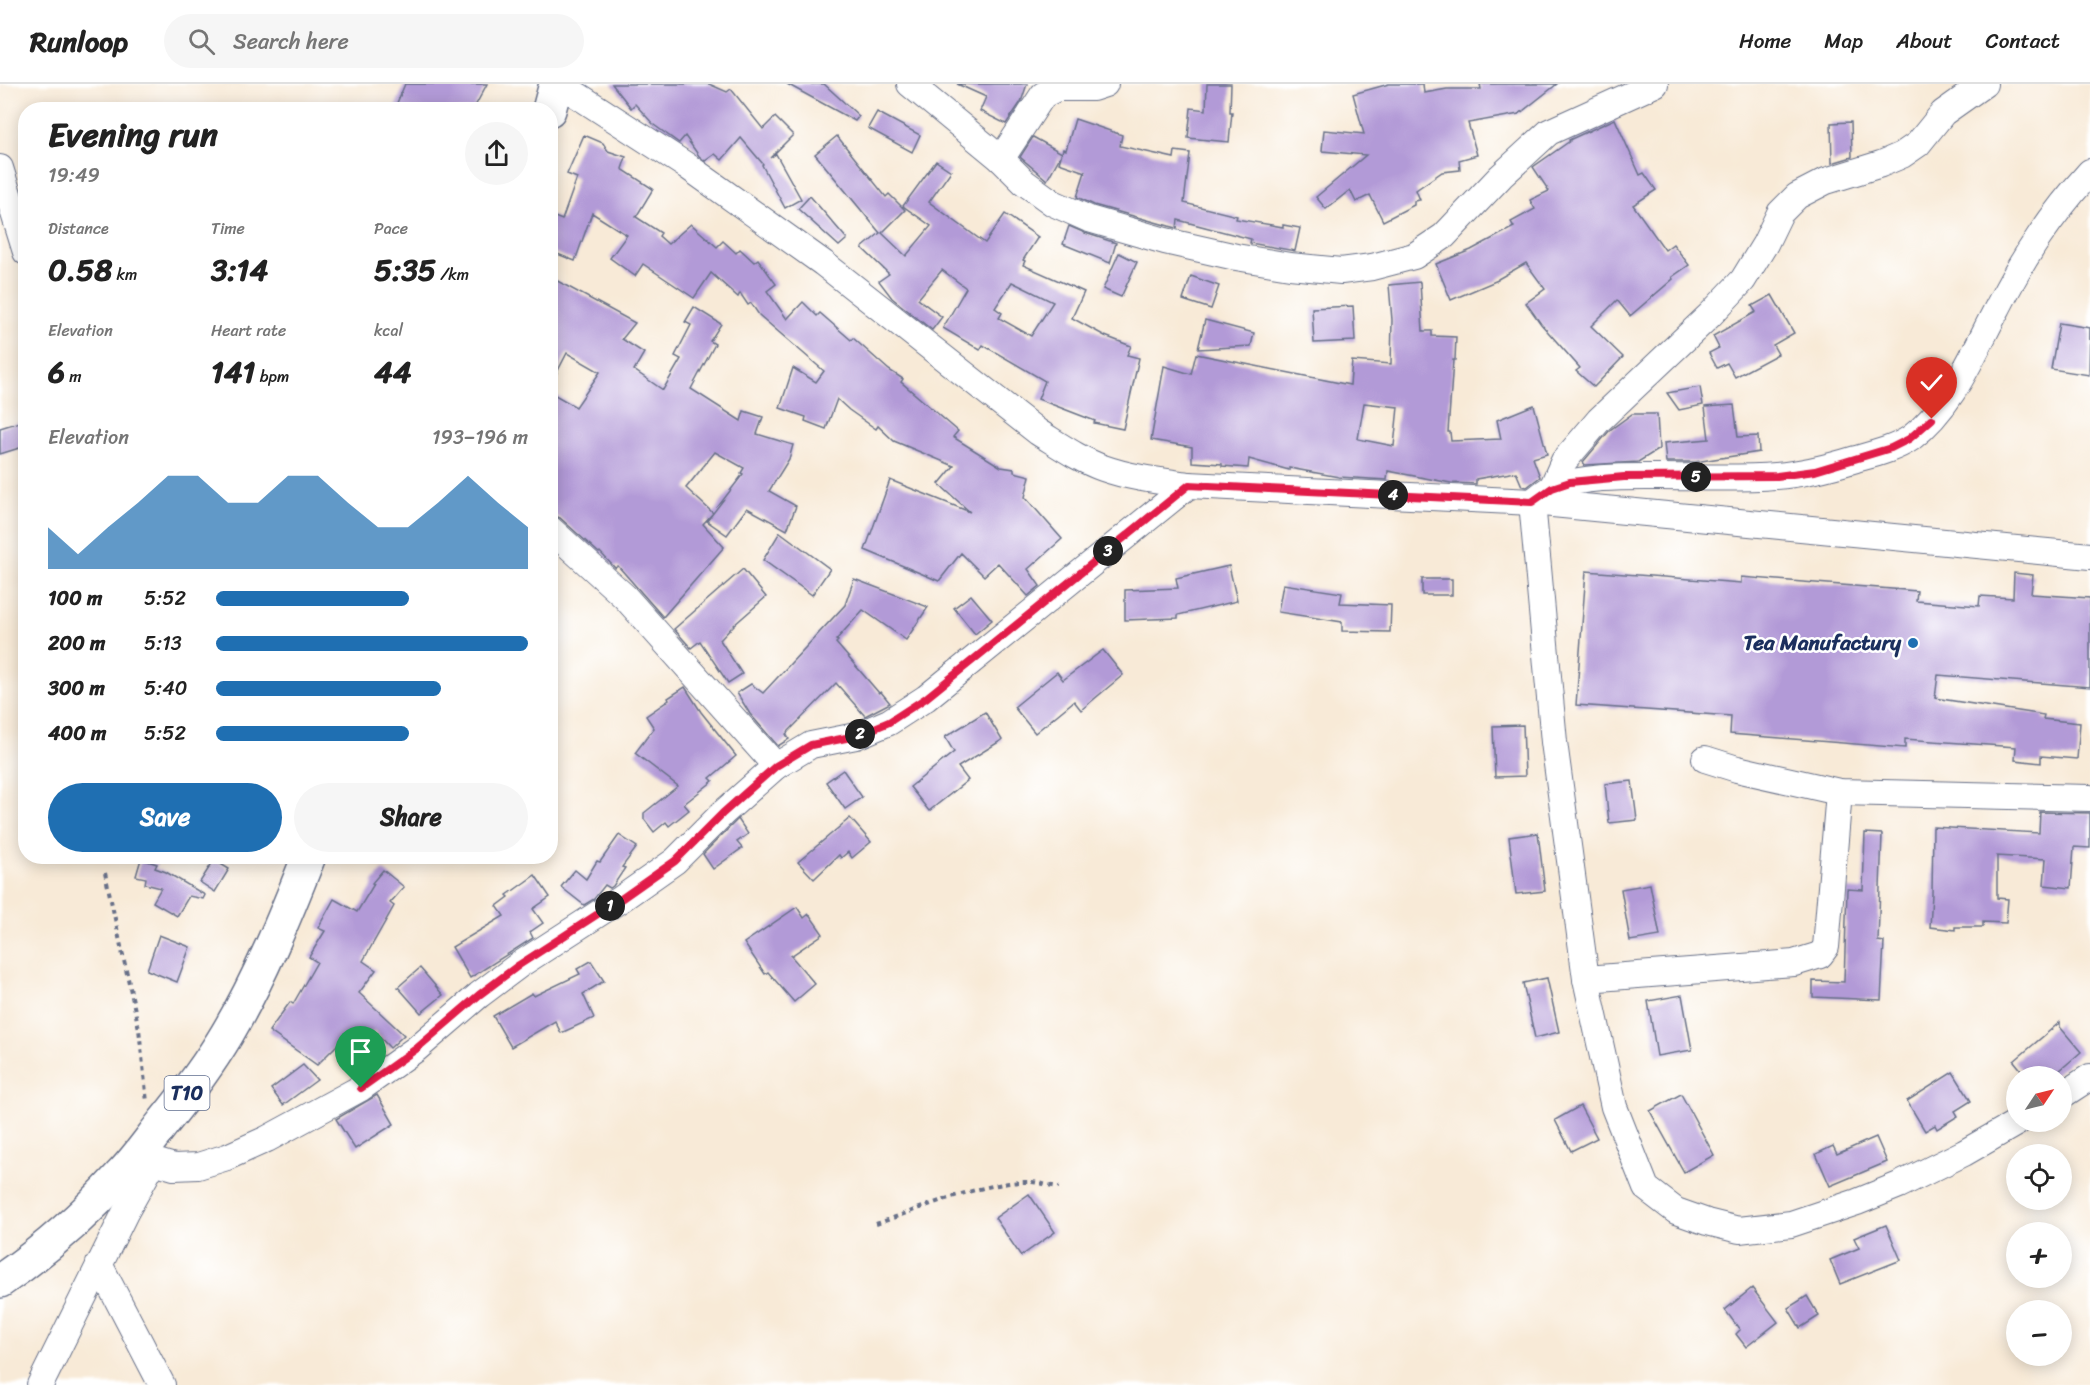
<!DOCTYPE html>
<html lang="en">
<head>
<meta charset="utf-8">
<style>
  body { margin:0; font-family:Sriracha,sans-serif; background:#f6f6f6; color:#222; height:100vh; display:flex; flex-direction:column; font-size:22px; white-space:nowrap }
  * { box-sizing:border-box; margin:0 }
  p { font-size:20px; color:#767676 }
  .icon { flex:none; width:33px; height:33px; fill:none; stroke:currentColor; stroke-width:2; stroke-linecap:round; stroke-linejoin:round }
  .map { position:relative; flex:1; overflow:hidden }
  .side { position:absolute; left:18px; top:18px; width:540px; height:762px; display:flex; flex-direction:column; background:#fff; border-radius:24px; box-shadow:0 3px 15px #0003 }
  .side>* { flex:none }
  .needle { width:39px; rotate:55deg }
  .tools { position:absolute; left:2006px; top:982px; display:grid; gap:12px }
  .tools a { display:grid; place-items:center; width:66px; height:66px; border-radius:50%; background:#fff; box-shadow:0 3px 15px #0003; font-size:30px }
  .pin { position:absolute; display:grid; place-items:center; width:51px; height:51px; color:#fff; margin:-62px -26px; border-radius:50% 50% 50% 0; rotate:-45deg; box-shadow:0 0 6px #0007 }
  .pin .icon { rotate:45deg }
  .km { position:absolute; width:30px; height:30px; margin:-15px; border-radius:50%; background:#222; color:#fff; font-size:16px; line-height:30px; text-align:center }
  .round { display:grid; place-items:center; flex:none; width:63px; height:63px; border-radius:32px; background:#f6f6f6 }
  .summary { display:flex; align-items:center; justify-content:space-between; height:102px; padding:0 30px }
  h1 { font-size:33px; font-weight:800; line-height:45px }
  .stats { display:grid; grid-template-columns:repeat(3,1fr); gap:9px; height:102px; padding:6px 30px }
  .stats div { display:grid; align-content:center }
  .stats b { font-size:30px; font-weight:800 }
  .stats small { font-size:16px; font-weight:400 }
  .stats p { font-size:16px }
  .chart { height:168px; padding:12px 30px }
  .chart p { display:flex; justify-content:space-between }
  .chart svg { width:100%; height:108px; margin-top:6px; fill:#1f6fb2; opacity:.7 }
  .button { display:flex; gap:12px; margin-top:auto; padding:12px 30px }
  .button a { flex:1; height:69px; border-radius:36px; background:#1f6fb2; color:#fff; font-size:24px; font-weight:800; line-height:69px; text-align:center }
  .button a+a { background:#f6f6f6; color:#222 }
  ul { padding:0 30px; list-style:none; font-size:20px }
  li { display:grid; grid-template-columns:96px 72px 1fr; align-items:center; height:45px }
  li i { height:15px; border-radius:8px; background:#1f6fb2 }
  header { display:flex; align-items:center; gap:36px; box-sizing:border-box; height:84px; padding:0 30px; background:#fff; border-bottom:2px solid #e0e0e0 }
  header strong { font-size:28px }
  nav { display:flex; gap:33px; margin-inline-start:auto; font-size:21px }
  .search { width:420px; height:54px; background:#f6f6f6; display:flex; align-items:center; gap:15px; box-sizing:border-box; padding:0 21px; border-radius:33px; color:#767676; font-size:22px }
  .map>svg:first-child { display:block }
</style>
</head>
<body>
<header>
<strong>Runloop</strong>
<div class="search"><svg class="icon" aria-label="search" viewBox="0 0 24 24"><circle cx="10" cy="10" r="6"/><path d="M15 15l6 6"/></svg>Search here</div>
<nav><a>Home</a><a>Map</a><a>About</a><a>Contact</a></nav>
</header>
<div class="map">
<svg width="2090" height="1301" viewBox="0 0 2090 1301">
  <rect width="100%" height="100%" fill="#fff"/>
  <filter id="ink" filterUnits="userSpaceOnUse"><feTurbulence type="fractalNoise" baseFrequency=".0167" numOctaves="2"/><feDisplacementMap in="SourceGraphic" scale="12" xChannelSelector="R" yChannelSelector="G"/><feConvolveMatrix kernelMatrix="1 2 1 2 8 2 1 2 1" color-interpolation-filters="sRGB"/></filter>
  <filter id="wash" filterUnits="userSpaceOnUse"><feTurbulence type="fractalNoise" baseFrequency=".008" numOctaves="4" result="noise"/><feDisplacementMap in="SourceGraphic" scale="24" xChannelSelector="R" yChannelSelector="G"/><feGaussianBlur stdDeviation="1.35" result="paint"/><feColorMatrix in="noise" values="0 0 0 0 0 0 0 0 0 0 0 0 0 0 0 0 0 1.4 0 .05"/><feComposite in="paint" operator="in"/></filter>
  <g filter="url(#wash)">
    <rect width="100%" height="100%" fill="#f8ead7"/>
    <g id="blocks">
      <g fill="#b29ad7" fill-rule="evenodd">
        <path d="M405,0H487L473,26H394Z"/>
        <path d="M612,0H709L727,8L731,5L763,45L775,33L793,51L770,74L776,70L801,115L785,124L762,81L763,80L741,54L722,76L715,70L705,77L699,72L685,52L679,59L654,41L635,20L631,24Z"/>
        <path d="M787,0H824L859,32L855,37Z"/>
        <path d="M957,0H1027L1021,18L1006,40L980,27L986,13Z"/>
        <path d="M1207,0H1231L1230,28H1232L1229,58L1188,54L1191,24L1206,26Z"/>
        <path d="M1389,0H1423L1424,9L1447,5H1481L1480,0H1557L1519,30L1468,39L1477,71L1459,76L1460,86L1442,88L1416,106L1420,116L1414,117V121L1383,137L1370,111L1356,118L1350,106L1326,125L1316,113L1366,71L1322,67L1324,46L1364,50L1353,10Z"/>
        <path d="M877,28L920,51L912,68L868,44Z"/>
        <path d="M1075,35L1122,51L1120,62L1174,74L1175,67L1190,69L1184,119L1237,132L1236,135L1283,143V141L1300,144L1295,167L1250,159L1251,155L1178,136L1177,144L1169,142L1094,121L1077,113L1085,88L1059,79L1063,65L1066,66Z"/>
        <path d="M1615,35L1640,91L1644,89L1656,106L1633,121L1665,166L1673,160L1689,181L1672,193L1673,195L1630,232L1617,216L1591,242L1623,273L1594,303L1576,287L1580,284L1541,240L1526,219L1545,205L1526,179L1498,195V196L1451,216L1436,180L1471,166L1514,143L1511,138L1535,125L1530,116L1549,107L1533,83L1570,57L1569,56Z"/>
        <path d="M1851,38L1852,73L1832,79L1831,39Z"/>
        <path d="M584,51L603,59L608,67L626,73L622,85L653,105L636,133L661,149L659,152L668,160L691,140L717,163L723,157L736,169L740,165L754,178L758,175L776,200L767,207L787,235L803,218L817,232L820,229L851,256L853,254L889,286L903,295L901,298L958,347L953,353L1001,383L1014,385V388L1030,392L1025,413L1062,455L1028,485L1040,502L1028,512L998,479L984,492L961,469L939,497L865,466L890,396L970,428L939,400L954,382L894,357L878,342L876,345L849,326L837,315L826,345L805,337L806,333L780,324L793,284L816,298L824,287L759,231L751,219L748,221L740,209L738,213L711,189L694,214L643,180L635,192L610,174L627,151L592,129L575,177L550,167V131L562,136L577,94L567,90Z"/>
        <path d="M837,52L886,113L889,110L905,126L882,149L906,172L931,142L903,122L936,77L951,87L929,118L985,159L1005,130L1038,153L1023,176L1025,177L1023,181L1084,208L1072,234L1105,252L1131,262L1127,271L1139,274L1123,345L1094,339L1095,337L1038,315L1045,297L983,261L980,266L943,244L966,204L942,186L918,215L942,233L932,246L892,214L879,197L889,190L862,164L880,149L815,70ZM1012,198L1053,218L1031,252L999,234L1002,229L995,224Z"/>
        <path d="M1033,53L1062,69L1047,96L1020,73Z"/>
        <path d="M810,112L847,155L839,162L798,125Z"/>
        <path d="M1069,142L1085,149L1116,159L1110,179L1063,160Z"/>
        <path d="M1119,169L1137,178L1121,213L1103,205Z"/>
        <path d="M1191,192L1219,202L1211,225L1183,216Z"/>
        <path d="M550,193L635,239L622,255L644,269L634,286L663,306L681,275L675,272L691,241L685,238L694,223L721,240L710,257L715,260L691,305L741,337L744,327L763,333L757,350L793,361L789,375L769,407L796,422L787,446L747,424L727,451L707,437L743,390L741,389L744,384L715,368L686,404L713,429L703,440L724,463L663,533L618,482L615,484L600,468L599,469L560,434L550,430V308L576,323L600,288L567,269L550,302Z"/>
        <path d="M1420,198L1423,247H1432V252L1456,253L1455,276H1453L1448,348H1450L1451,357L1501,355L1497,336L1534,321L1547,370L1533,374L1540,393L1527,403L1522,402L1516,388L1476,395V400L1451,399L1388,387L1387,396L1339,393L1289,384V386L1249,375L1248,384L1222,382V380L1192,378V363L1151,356L1164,282L1191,290L1196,270L1350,301L1352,277L1391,280L1392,236L1389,201ZM1364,319L1398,323L1394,362L1358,355Z"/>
        <path d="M1772,211L1794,249L1773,261L1778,270L1735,293L1727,279L1717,284L1709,269L1719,264L1713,252L1756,228L1752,222Z"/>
        <path d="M1353,222L1355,257L1314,259L1312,224Z"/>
        <path d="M1205,236L1254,249L1251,262L1198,265Z"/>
        <path d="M2059,239L2090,244L2089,291L2051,285Z"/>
        <path d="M1700,303L1703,321L1679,326L1667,309Z"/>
        <path d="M1734,321L1738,353L1758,352L1759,368L1695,378H1666L1664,359L1709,355L1705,323Z"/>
        <path d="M1632,330H1657L1659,365L1638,378L1585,381L1583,378L1610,346Z"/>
        <path d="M26,336V362L0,370V344Z"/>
        <path d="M780,448L830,485L812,511L763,476Z"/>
        <path d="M1229,482L1237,517L1178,531V534L1125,536V506L1178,504L1176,494Z"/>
        <path d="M743,485L766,513L734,541L720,556L742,590L728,599L700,557L691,564L674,545Z"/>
        <path d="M1586,487L1741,499V493L1917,507L1916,517L1979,522L1980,512L2013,514L2014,489L2033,491L2031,510L2090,514V603L1938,591L1935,614L2044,631L2043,635L2080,639L2077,675L2041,672V679L2015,676L2016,663L1905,655V664L1730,650L1731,632L1576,621Z"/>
        <path d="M854,495L928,523L906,556L863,526L836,556L838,557L836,559L879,609L881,608L890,619L865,632L836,599L786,650L789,655L778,662L750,630L737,609L751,600L763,609L845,521Z"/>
        <rect x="1422" y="495" width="30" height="16"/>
        <path d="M1283,500L1342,509L1340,519L1391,521L1390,548L1342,547V538L1278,528Z"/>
        <path d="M971,511L992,536L975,550L954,524Z"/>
        <path d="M1103,566L1123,591L1081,626L1074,617L1035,649L1014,623L1057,588L1063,596Z"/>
        <path d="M685,603L701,628L736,672L710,694L713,697L684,720L689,726L669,742L666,738L654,748L644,735V729L678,702L635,669L654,644L646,632L669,616L668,614Z"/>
        <path d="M985,628L1002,656L958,683L968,696L929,727L910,703L954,668L945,653Z"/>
        <path d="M1523,641L1525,692L1495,693L1493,642Z"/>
        <path d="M843,686L862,713L845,725L826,698Z"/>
        <path d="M1632,697L1637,736L1609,739L1605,700Z"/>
        <path d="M2040,728L2090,729V764L2074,763L2071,804L2044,801L2046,775L1997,772V814L2008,815L2006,839L1983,838V843H1955V846L1930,843L1932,810L1933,743L2039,749Z"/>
        <path d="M850,734L871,758L852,774L848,768L841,774L839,771L814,795L798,778Z"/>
        <path d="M738,735L748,750L737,758L742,764L713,785L703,770Z"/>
        <path d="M1538,749L1545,807L1516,810L1509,753Z"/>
        <path d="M1865,749L1882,750L1878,857L1884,858L1881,916L1813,913V897L1844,898L1847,805L1863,806Z"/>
        <path d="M619,751L637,763L622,783L625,784L613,802L610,804L605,801L594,815L584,821L561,803L575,786L586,795L597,777L600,778Z"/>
        <path d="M141,775L157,780L155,784L166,788L205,811L203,815L189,812L177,832L153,818L161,804L145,800L146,794L136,792Z"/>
        <path d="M214,776L229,785L215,808L200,798Z"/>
        <path d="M383,786L404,803L390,819L394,822L363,877L376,886L359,909L404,951L390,964L374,947L355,967L343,955L317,981L269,947L290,918L293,920L317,878L309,873L325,847L318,844L334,815L357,828L374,800L372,799Z"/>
        <path d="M535,791L550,813L533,825L543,839L530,848L533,854L470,894L452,863L504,832L497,822L509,813L507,811Z"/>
        <path d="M1650,800L1660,852L1630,857L1621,805Z"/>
        <path d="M797,823L804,834L809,830L823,850L791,872L815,900L794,918L768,888L765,890L744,859Z"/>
        <path d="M159,851L190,863L177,898L147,886Z"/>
        <path d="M591,877L604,897L583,910L594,934L561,949L555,937L511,963L493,932L532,909L534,912L580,890L577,885Z"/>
        <path d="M420,884L443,911L421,929L398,903Z"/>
        <path d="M1547,894L1559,948L1535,954L1523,899Z"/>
        <path d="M1682,911L1692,966L1657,972L1648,917Z"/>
        <path d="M2060,938V943L2081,968L2052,993H2027L2014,977Z"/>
        <path d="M303,981L317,996L283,1021L271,1005Z"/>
        <path d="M1953,988L1971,1017L1955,1027L1958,1032L1937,1045L1935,1041L1925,1047L1907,1017Z"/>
        <path d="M1681,1010L1714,1071L1684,1088L1650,1027Z"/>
        <path d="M377,1011L394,1040L355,1065L336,1035Z"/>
        <path d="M1580,1022L1597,1054L1571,1067L1555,1036Z"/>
        <path d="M1876,1053L1887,1078L1830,1102L1816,1070L1833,1062L1837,1070Z"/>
        <path d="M1029,1110L1055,1148L1021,1172L995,1134Z"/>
        <path d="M1886,1141L1901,1176L1840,1200L1830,1176L1859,1164L1854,1154Z"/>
        <path d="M1752,1204L1778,1238L1746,1263L1736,1250L1740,1246L1725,1226Z"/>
        <path d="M1807,1212L1819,1232L1800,1244L1788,1224Z"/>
      </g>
    </g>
  </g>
  <g filter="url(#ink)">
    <use href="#blocks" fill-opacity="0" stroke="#687088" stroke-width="1.5"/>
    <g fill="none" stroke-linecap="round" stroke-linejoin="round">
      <g stroke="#687088" stroke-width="28">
        <g id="minor">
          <path d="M560,0L687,82L823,179L1038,348C1059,361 1080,376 1103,384C1131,394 1160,397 1189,401L1532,418L2090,472"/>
          <path d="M910,0L1001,75L1024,98L1053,119L1089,135L1165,157L1236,173L1290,182L1341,187L1372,183L1414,172L1444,152L1501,92L1549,48L1655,0"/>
          <path d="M1001,75L1043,11L1057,4H1093L1105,0"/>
          <path d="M0,84L26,168"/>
          <path d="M1552,404L1564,377L1599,336L1710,231L1743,196L1765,160L1780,129L1797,112L1826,97L1881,80L1902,71L1918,60L1943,29L1984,0"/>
          <path d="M550,445L625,513L776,682"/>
          <path d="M1705,675L1737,685L1839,708L2090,714"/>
          <path d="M1586,895L1794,879L1820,871L1826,863L1839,708"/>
          <path d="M2061,1012L2090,993"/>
          <path d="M2018,1038L1964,1069L1899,1101L1857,1118L1791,1140L1739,1146L1707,1138L1676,1127L1646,1104L1614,1023L1586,895L1554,658L1532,418C1539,413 1546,406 1554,403C1587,392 1624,393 1658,393C1697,393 1737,395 1776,392C1803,390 1830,383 1856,375C1874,370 1895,365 1911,354C1954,321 1973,269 1998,223C2024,172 2051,131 2090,88"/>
          <path d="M140,1068L154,1077L174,1083L198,1082L227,1073L267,1055L361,1004L416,965L479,911L519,881L621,815L675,777L723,729L776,682L811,661L856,652L889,638L926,614L1189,401"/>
          <path d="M99,1180L162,1301"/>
          <path d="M40,1301L125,1129L154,1077"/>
        </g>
      </g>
      <g stroke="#687088" stroke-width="36">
        <g id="highway">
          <path d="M549,26L556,0"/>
          <path d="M0,1197C44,1167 84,1132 120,1092C136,1076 149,1057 163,1039C186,1011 208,982 227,950C260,894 285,833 309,772"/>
        </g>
      </g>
      <g stroke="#687088" stroke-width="4" stroke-dasharray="4.5 4.5" stroke-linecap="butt">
        <path d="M105,789L139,945L147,1018"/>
        <path d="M876,1140C920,1125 985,1096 1032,1098C1041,1099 1050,1102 1059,1103"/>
      </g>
      <use href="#minor" stroke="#fff" stroke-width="26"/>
      <use href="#highway" stroke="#fff" stroke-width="33"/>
    </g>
  </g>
  <g fill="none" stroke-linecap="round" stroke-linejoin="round" filter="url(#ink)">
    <g stroke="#fff" stroke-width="12">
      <path id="route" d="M361,1004L416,965L479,911L519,881L621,815L675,777L723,729L776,682L811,661L856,652L889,638L926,614L1189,401L1532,418L1552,404L1570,398L1591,396L1624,393L1777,392L1815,387L1891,364L1909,355L1932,335"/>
    </g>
    <use href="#route" stroke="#e11d48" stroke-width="8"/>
  </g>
  <circle fill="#1f6fb2" stroke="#fff" stroke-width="2" cx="1913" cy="559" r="6"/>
  <g text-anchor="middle" stroke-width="5" stroke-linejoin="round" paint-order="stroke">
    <rect fill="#fff" stroke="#5f6d8e" stroke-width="1.5" x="164.5" y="992" width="45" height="34" rx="4.5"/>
    <g font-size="20" font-weight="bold" fill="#1b2f5e">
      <text x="187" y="1016">T10</text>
    </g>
    <g font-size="21" font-weight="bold" fill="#1b2f5e" stroke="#fff" text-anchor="end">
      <text x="1901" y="566">Tea Manufactury</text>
    </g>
  </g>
</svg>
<div class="tools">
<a><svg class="needle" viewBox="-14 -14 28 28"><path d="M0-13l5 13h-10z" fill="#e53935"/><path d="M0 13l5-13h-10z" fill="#767676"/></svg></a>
<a><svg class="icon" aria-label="locate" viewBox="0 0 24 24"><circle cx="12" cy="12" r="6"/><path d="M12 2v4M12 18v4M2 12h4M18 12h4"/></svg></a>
<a>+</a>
<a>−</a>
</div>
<div class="pin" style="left:361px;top:1004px;background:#1e9e55"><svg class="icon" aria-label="arrive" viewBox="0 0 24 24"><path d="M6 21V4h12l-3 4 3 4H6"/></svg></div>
<div class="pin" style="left:1932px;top:335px;background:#d93025"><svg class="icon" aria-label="check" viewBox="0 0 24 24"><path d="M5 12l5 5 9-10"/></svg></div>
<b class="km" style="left:610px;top:822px">1</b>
<b class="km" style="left:860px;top:650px">2</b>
<b class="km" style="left:1108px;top:467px">3</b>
<b class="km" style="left:1393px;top:411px">4</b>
<b class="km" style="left:1696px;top:393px">5</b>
<section class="side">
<div class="summary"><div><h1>Evening run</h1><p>19:49</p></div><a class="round"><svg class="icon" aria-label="share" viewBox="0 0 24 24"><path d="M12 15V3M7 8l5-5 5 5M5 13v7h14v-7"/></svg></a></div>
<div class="stats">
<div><p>Distance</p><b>0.58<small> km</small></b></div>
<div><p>Time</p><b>3:14</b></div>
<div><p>Pace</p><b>5:35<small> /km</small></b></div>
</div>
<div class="stats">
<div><p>Elevation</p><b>6<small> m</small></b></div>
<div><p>Heart rate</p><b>141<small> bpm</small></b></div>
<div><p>kcal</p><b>44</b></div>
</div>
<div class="chart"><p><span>Elevation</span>193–196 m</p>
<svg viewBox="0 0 160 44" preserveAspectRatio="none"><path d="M0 44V27L10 38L20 27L30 17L40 6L50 6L60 17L70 17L80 6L90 6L100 17L110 27L120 27L130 17L140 6L150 17L160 27V44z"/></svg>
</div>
<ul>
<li><b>100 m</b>5:52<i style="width:62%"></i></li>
<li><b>200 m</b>5:13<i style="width:100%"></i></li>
<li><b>300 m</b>5:40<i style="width:72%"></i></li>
<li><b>400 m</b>5:52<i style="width:62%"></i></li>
</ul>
<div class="button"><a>Save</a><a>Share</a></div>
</section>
</div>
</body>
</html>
